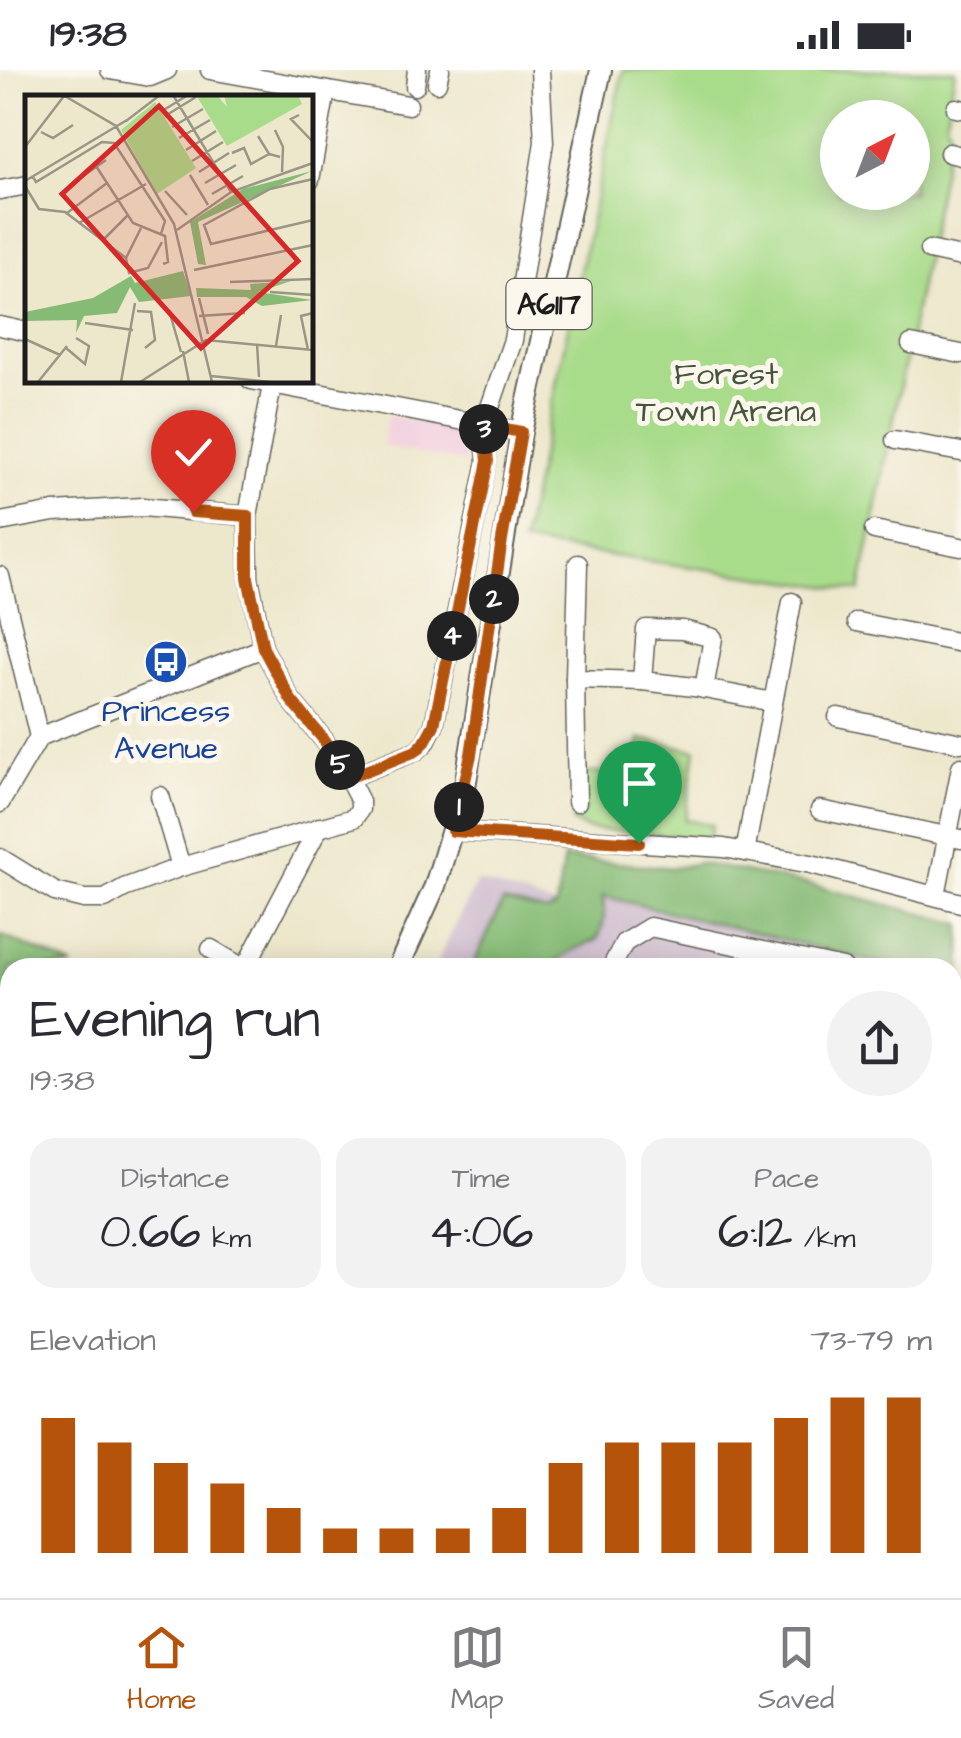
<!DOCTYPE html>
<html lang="en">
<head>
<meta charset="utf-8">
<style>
  body { margin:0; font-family:"Architects Daughter",sans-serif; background:#f2f2f3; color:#2b2b33; height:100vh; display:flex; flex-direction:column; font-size:38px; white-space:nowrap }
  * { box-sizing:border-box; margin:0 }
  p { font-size:32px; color:#7c7c81 }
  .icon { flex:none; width:55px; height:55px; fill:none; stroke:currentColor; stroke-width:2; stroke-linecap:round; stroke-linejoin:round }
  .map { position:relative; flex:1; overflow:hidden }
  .sheet { position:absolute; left:0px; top:888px; width:962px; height:642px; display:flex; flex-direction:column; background:#fff; border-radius:30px 30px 0 0; box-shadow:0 5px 25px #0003 }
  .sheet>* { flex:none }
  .needle { width:65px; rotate:42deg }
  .fabs { position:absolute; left:820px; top:30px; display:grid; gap:20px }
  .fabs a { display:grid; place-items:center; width:110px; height:110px; border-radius:50%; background:#fff; box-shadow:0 5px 25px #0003; font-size:50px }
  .pin { position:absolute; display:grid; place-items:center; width:85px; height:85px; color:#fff; margin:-102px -42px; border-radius:50% 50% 50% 0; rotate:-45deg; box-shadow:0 0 10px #0007 }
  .pin .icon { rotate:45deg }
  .km { position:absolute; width:50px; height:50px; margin:-25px; border-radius:50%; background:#222; color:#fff; font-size:28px; line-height:50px; text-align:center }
  .round { display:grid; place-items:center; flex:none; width:105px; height:105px; border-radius:52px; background:#f2f2f3 }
  .head { display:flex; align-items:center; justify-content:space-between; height:170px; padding:0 30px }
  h1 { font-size:55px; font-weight:600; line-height:75px }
  .figures { display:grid; grid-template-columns:repeat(3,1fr); gap:15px; height:170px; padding:10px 30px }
  .figures div { display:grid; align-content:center; border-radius:25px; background:#f2f2f3; text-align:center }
  .figures b { font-size:50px; font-weight:600 }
  .figures small { font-size:28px; font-weight:400 }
  .figures p { font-size:28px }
  .chart { height:280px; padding:20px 30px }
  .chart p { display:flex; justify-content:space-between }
  .chart svg { width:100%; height:180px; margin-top:10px; stroke:#b45309; stroke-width:6 }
  .status { display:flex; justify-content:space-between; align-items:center; height:70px; padding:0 50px; background:#fff; direction:ltr }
  .status svg { height:28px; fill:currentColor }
  .menu { display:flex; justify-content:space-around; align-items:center; height:140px; border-top:2px solid #e1e1e2; background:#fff; font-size:28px; color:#7c7c81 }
  .menu a { display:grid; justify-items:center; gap:5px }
  .menu .selected { color:#b45309 }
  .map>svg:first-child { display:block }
</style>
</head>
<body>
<div class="status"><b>19:38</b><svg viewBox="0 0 49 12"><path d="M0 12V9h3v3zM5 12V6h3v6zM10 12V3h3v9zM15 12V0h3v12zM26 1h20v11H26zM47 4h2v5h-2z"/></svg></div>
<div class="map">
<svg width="961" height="1528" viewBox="0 0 961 1528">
  <rect width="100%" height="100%" fill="#fbf7ec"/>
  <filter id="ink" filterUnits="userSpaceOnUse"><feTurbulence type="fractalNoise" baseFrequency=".01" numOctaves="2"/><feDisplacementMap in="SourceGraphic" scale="20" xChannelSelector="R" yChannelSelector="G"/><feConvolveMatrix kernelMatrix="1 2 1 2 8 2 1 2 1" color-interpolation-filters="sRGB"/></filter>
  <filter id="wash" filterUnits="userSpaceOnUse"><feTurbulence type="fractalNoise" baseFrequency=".0048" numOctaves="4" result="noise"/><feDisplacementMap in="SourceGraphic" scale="40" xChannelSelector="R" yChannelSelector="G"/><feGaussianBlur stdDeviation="2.25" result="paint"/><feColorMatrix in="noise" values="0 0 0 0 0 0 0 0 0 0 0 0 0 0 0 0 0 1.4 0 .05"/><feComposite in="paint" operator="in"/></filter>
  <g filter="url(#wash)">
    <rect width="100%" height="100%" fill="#ede7cc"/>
    <path fill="#f2cfe0" d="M388,346L470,363L465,393L383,376Z"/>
    <g fill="#cfbdcf">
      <path d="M477,811L556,836L602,826L617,828L895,897L434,898Z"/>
      <path d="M953,917L961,919V1528H606L599,1520H952Z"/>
    </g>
    <g fill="#a8db8a" stroke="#627c53" stroke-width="2.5" fill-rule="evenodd">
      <path d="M623,0H955L946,50L950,62L860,521L522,473ZM838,48H912V122H838Z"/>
      <path d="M640,669L696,680L685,750L712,755L709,769L587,759L573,753V741H584L583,703H635L638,700Z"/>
    </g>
    <g fill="#86bb76" stroke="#516c49" stroke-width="2.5">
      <path d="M564,788L674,798L699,793L812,815L961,854V919L953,917L952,898L895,897L603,826L604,850L598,869C583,876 563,882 554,897H472L503,832L549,842L556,836Z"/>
      <path d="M0,865L48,885L73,897L10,898V1048L0,1041Z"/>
    </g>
  </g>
  <g filter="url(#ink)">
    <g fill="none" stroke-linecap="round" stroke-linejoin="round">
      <g stroke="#65635a" stroke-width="21">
        <g id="minor">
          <path d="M110,0L150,7L167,0"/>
          <path d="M210,0L408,35"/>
          <path d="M437,13L440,0"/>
          <path d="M415,16L417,0"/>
          <path d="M956,38L961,39"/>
          <path d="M949,83L961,86"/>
          <path d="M310,110L326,21"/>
          <path d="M0,120L28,115"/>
          <path d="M929,180L961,187"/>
          <path d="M0,256L28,262"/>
          <path d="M911,274L961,284"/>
          <path d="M251,310L521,362"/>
          <path d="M895,370L961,382"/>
          <path d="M0,452L54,442L142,437L248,446"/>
          <path d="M874,460L961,477"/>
          <path d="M0,506L39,667"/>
          <path d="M857,552L961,573"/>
          <path d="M575,609L642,611L694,617L773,632"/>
          <path d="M642,611L646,559L683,560L713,568L704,619"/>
          <path d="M838,647L961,673"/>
          <path d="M348,708L416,681L425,673L434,655L487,391L484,355L513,270L544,72L540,0"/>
          <path d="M160,726L181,797"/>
          <path d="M577,732L575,609L578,494"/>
          <path d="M0,733L39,667L263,578"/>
          <path d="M820,740L961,769"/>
          <path d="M453,761L724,778L811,794L961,833"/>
          <path d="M745,782L792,532"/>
          <path d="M0,788L55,822L84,829H105L124,818L181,797L354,748L360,739V731L348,708L324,670L291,630L263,578L249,508L248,446L273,310"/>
          <path d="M936,825L961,697"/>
          <path d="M211,879L243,898"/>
          <path d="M245,898L319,757"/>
          <path d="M611,898L624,873L650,857L843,898"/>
          <path d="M952,928L961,931"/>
          <path d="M0,1198L10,1179"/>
          <path d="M952,1226L961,1231"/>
          <path d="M952,1421L961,1425"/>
          <path d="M0,1490L10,1497"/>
          <path d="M90,1520L99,1528"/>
          <path d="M382,1520L390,1528"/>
          <path d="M736,1520L745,1528"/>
        </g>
      </g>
      <g stroke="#65635a" stroke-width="24">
        <g id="major">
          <path d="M398,898L435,816L465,717L521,362L601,0"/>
          <path d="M40,1528L45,1520"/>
          <path d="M62,1528L67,1520"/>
        </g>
      </g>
      <use href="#minor" stroke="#fff" stroke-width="18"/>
      <use href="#major" stroke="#fff" stroke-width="20"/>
    </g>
  </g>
  <g fill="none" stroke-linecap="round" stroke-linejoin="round" filter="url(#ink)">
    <g stroke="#fff" stroke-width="20">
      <path id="route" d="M193,442L248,446V508L263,578L291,630L324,670L348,708L416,681L424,673L434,655L488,391L484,355L521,362L501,476L471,685L453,761L639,773"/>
    </g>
    <use href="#route" stroke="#b45309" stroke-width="12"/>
  </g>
  <defs>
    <g id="bus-disc" transform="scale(2.25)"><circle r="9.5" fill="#1a4fb4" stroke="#fbf7ec"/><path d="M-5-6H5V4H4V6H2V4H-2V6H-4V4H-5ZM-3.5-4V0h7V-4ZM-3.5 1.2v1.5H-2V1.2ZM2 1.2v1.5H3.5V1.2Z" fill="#fff"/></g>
  </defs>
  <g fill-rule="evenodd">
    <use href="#bus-disc" x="166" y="592"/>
  </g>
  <g text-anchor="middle" stroke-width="10" stroke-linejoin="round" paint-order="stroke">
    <rect fill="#fbf7ec" stroke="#5f5e5a" stroke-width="2.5" x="506.5" y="209" width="85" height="50" rx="8"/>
    <g font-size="30" font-weight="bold" fill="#1c1c1c">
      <text x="549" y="244">A6117</text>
    </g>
    <g font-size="32" fill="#46553d" stroke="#fbf7ec">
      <text x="726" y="314">Forest<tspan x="726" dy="37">Town Arena</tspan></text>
    </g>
    <g font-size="32" fill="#164399" stroke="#fbf7ec">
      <text x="166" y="651">Princess<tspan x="166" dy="37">Avenue</tspan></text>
    </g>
  </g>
  <g transform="translate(25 25)">
    <rect width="288" height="288" fill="#ede7cc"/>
    <path d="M171,0H192L202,12L199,0H273L277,9L202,51ZM130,7L171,73L132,99L96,35Z" fill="#a8db8a"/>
    <path d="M287,76L173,127L181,170L173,169L165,127L218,94ZM158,176L166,201L114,207L105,192L92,218L59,221L51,238L52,225L0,226V217L68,203L106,181L110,188ZM266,186L233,197L287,205L237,211L221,202H172L171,193L226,195L225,189Z" fill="#86bb76"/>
    <path fill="none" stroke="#999686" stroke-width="2.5" d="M38,0L91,31L149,129L187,287M148,0L206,97M137,16L163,0M274,20L266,24L288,47M140,21L171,2M101,26L135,0M147,32L178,14M250,35L258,52L257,77M16,37L28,43L48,30M233,41L244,59L255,62M154,43L185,25M0,52L39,1M161,55L191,36M207,58L219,53L226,69L244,59M167,66L198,47M71,71L108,128L140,141L143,167L138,169M174,77L204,58M165,80L183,110M8,82L11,87L77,47L89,48L140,126L136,139M288,84L245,94L179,130L186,149L288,125M0,86L102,25M180,88L211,70M0,91L14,114L40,117L101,163M44,91L81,65M140,96L162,120M187,99L218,81M42,118L82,88M54,128L121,89M116,133L101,163L104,178L123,173L137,147M152,135L206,97L288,68M77,146L102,121M169,175L288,150M205,187L288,184M245,197L288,200M174,203L183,239M144,215L156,257M112,216L126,217L130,245L120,253M174,221L220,218M60,228L108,235M0,244L35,260M232,249L234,282M251,251L256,220M41,253L60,269L64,251L51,243M283,255L276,221L288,218M158,256L164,287M186,281L245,287M13,287L42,251M96,287L110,208M115,287L181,245L288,255"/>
    <path fill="#d62828" fill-opacity="0.15" stroke="#d62828" stroke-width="5" d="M134,11L273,166L176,253L37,99Z"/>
    <rect width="288" height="288" fill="none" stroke="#1c1c1c" stroke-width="5"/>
  </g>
</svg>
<div class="fabs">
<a><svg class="needle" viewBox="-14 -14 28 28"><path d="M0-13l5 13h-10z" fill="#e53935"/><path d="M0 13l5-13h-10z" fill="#7c7c81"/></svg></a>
</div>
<div class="pin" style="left:639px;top:773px;background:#1e9e55"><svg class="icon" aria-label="arrive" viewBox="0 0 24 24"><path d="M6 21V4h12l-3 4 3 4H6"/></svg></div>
<div class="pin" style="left:193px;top:442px;background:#d93025"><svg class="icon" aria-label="check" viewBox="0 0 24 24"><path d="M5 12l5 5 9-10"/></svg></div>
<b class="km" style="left:459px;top:737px">1</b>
<b class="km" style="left:494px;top:529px">2</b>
<b class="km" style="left:484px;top:359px">3</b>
<b class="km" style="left:452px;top:566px">4</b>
<b class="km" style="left:340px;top:695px">5</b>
<section class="sheet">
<div class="head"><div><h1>Evening run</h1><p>19:38</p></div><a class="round"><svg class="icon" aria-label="share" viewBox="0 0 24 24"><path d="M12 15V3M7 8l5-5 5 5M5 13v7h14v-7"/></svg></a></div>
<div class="figures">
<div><p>Distance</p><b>0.66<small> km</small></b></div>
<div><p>Time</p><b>4:06</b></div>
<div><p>Pace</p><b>6:12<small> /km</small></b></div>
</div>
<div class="chart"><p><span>Elevation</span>73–79 m</p>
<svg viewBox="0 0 160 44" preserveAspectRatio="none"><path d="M5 44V11M15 44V17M25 44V22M35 44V27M45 44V33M55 44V38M65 44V38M75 44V38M85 44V33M95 44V22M105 44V17M115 44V17M125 44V17M135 44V11M145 44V6M155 44V6"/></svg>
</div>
</section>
</div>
<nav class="menu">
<a class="selected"><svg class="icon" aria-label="home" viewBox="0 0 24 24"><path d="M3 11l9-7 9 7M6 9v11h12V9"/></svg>Home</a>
<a><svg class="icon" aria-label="map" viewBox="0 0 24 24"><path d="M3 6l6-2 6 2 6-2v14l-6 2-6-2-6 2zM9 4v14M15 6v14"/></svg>Map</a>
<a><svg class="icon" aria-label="saved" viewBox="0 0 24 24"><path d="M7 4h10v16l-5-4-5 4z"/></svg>Saved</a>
</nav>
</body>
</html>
